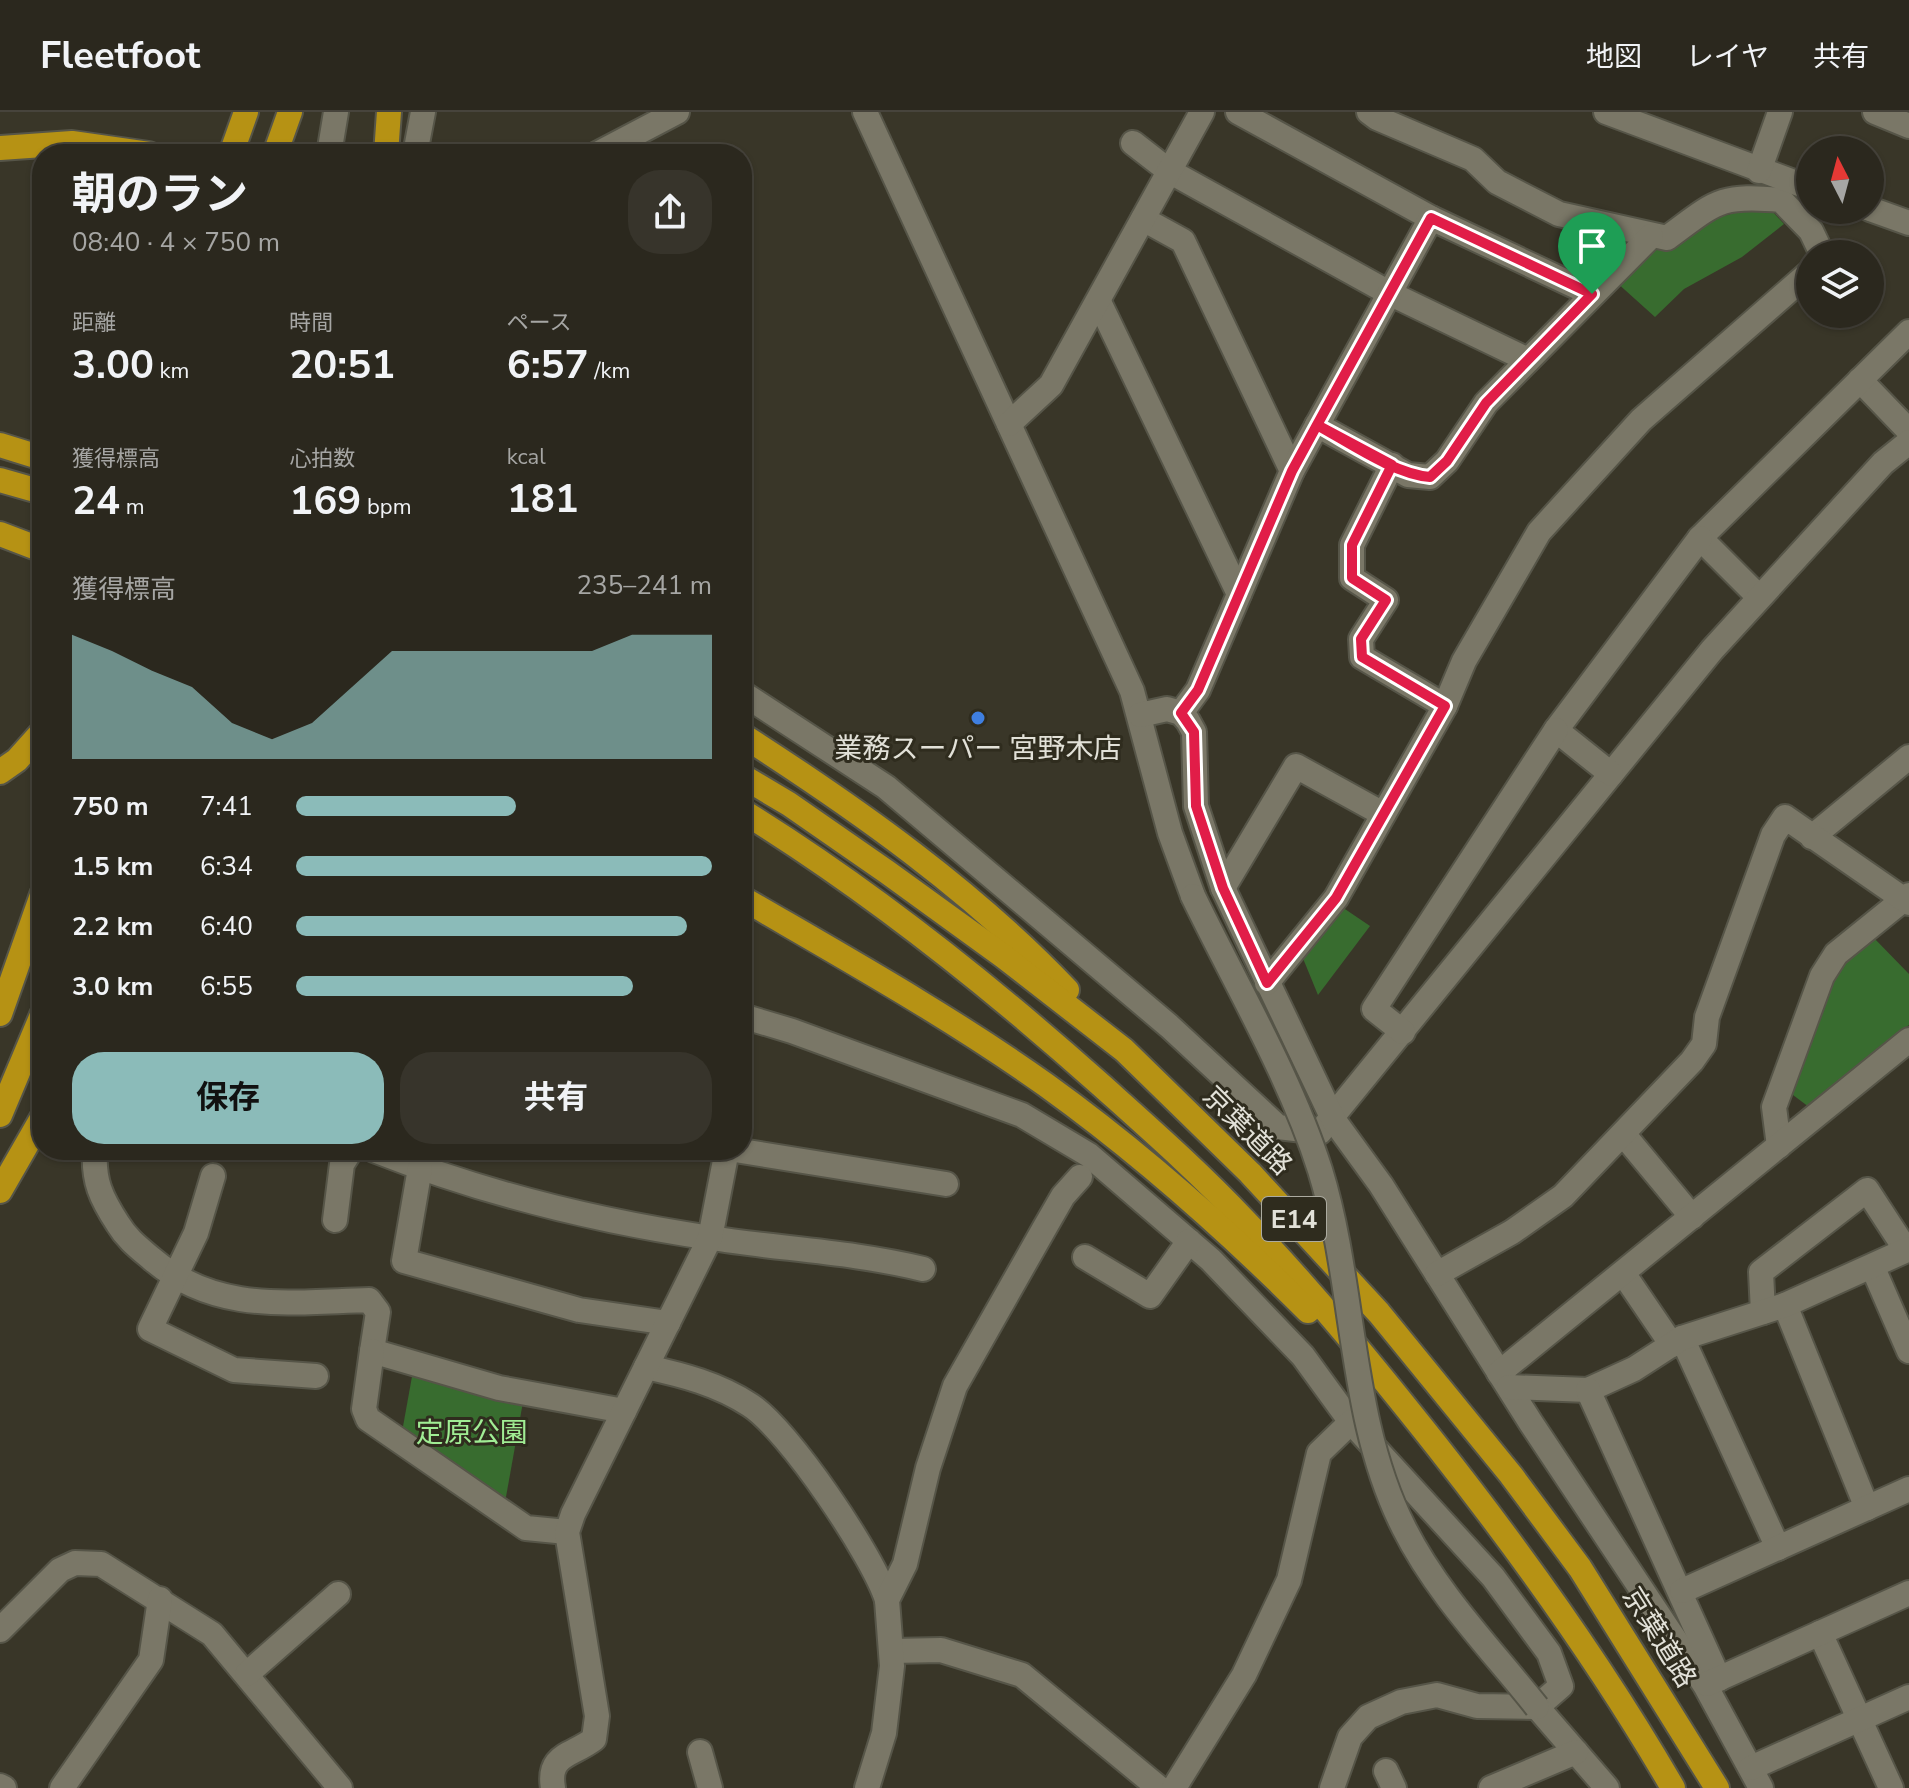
<!DOCTYPE html>
<html lang="ja">
<head>
<meta charset="utf-8">
<style>
  body { margin:0; font-family:"Nunito Sans","Noto Sans JP",sans-serif; background:#37342b; color:#f1f3f6; height:100vh; display:flex; flex-direction:column; font-size:30px; white-space:nowrap }
  * { box-sizing:border-box; margin:0 }
  p { font-size:26px; color:#a6a6a4 }
  .icon { flex:none; width:44px; height:44px; fill:none; stroke:currentColor; stroke-width:2; stroke-linecap:round; stroke-linejoin:round }
  .map { position:relative; flex:1; overflow:hidden }
  .sheet { position:absolute; left:32px; top:32px; width:720px; height:1016px; display:flex; flex-direction:column; background:#2b281e; border-radius:32px; box-shadow:0 2px 6px #0004,0 0 0 2px #47443c }
  .sheet>* { flex:none }
  .needle { width:52px; rotate:354deg }
  .tools { position:absolute; left:1796px; top:24px; display:grid; gap:16px }
  .tools a { display:grid; place-items:center; width:88px; height:88px; border-radius:50%; background:#2b281e; box-shadow:0 2px 6px #0004,0 0 0 2px #47443c; font-size:40px }
  .pin { position:absolute; display:grid; place-items:center; width:68px; height:68px; color:#fff; margin:-82px -34px; border-radius:50% 50% 50% 0; rotate:-45deg; box-shadow:0 0 8px #0007 }
  .pin .icon { rotate:45deg }
  .round { display:grid; place-items:center; flex:none; width:84px; height:84px; border-radius:32px; background:#37342b }
  .summary { display:flex; align-items:center; justify-content:space-between; height:136px; padding:0 40px }
  h1 { font-size:44px; font-weight:700; line-height:60px }
  .stats { display:grid; grid-template-columns:repeat(3,1fr); gap:12px; height:136px; padding:8px 40px }
  .stats div { display:grid; align-content:center }
  .stats b { font-size:40px; font-weight:700 }
  .stats small { font-size:22px; font-weight:400 }
  .stats p { font-size:22px }
  .chart { height:224px; padding:16px 40px }
  .chart p { display:flex; justify-content:space-between }
  .chart svg { width:100%; height:144px; margin-top:8px; fill:#8bbbb9; opacity:.7 }
  .button { display:flex; gap:16px; margin-top:auto; padding:16px 40px }
  .button a { flex:1; height:92px; border-radius:32px; background:#8bbbb9; color:#111; font-size:32px; font-weight:700; line-height:92px; text-align:center }
  .button a+a { background:#37342b; color:#f1f3f6 }
  ul { padding:0 40px; list-style:none; font-size:26px }
  li { display:grid; grid-template-columns:128px 96px 1fr; align-items:center; height:60px }
  li i { height:20px; border-radius:10px; background:#8bbbb9 }
  header { display:flex; align-items:center; gap:48px; box-sizing:border-box; height:112px; padding:0 40px; background:#2b281e; border-bottom:2px solid #47443c }
  header strong { font-size:38px }
  nav { display:flex; gap:44px; margin-inline-start:auto; font-size:28px }
  .map>svg:first-child { display:block }
</style>
</head>
<body>
<header>
<strong>Fleetfoot</strong>
<nav><a>地図</a><a>レイヤ</a><a>共有</a></nav>
</header>
<div class="map">
<svg width="1909" height="1676" viewBox="0 0 1909 1676">
  <rect width="100%" height="100%" fill="#393628"/>
  <g fill="#386c2f">
    <path d="M1745,98L1773,100L1784,112L1742,145L1684,177L1655,205L1615,169L1642,142L1713,107Z"/>
    <path d="M1339,793L1370,814L1318,883L1302,844Z"/>
    <path d="M1872,824L1909,862V913L1809,995L1789,980L1838,858Z"/>
    <path d="M413,1259L523,1290L504,1396L402,1320Z"/>
  </g>
  <g fill="none" stroke-linecap="round" stroke-linejoin="round">
    <g stroke="#565548" stroke-width="28">
      <g id="minor">
        <path d="M865,0L1132,579L1170,721L1193,784"/>
        <path d="M1238,0L1431,106L1592,182"/>
        <path d="M1369,0L1377,6L1473,47L1497,70L1559,102L1667,126C1716,90 1719,82 1781,88L1811,119L1822,142"/>
        <path d="M1606,0L1810,76"/>
        <path d="M1875,0L1909,14"/>
        <path d="M1133,31L1169,59L1391,182L1528,248"/>
        <path d="M329,42L336,0"/>
        <path d="M415,42L423,0"/>
        <path d="M597,42L677,0"/>
        <path d="M1759,59L1780,0"/>
        <path d="M1870,97L1909,111"/>
        <path d="M1143,107L1183,129L1292,359"/>
        <path d="M1099,190L1239,482"/>
        <path d="M1860,268L1909,319"/>
        <path d="M1009,312L1051,273L1202,0"/>
        <path d="M1317,313L1408,363L1430,365L1447,349L1486,291L1651,124"/>
        <path d="M1392,353L1352,433V466L1386,488L1361,527L1362,545L1445,594"/>
        <path d="M1759,485L1700,426L1909,220"/>
        <path d="M742,581L886,675L1169,914L1278,1015L1320,1020L1712,538L1883,351L1909,330"/>
        <path d="M1181,601L1198,578L1292,359L1431,106"/>
        <path d="M1140,603L1167,597L1181,601L1188,609L1194,620L1196,694L1223,776L1333,1007L1381,1073L1531,1311L1705,1573L1761,1676"/>
        <path d="M1611,662L1556,618L1700,426"/>
        <path d="M1812,725L1909,645"/>
        <path d="M1223,776L1296,654L1383,702"/>
        <path d="M1267,871L1336,786L1445,594L1464,549L1539,420L1641,308L1810,160"/>
        <path d="M742,904L792,919L1022,1003L1089,1043L1211,1148L1303,1244L1351,1310L1493,1465L1549,1541L1561,1574L1537,1595L1477,1594L1437,1583L1401,1590L1368,1605L1350,1625L1332,1676"/>
        <path d="M1403,920L1374,897L1556,618"/>
        <path d="M1624,1023L1692,1105"/>
        <path d="M1779,1034L1774,995L1822,864L1836,842L1909,783"/>
        <path d="M95,1038C93,1069 101,1086 118,1112C127,1127 139,1136 152,1147C216,1202 290,1190 369,1188L378,1200L372,1239L499,1276L624,1299"/>
        <path d="M374,1038C483,1081 595,1109 711,1126C781,1137 854,1140 923,1157"/>
        <path d="M735,1038L946,1072"/>
        <path d="M420,1056L404,1149L579,1198L668,1211"/>
        <path d="M213,1064L196,1121L150,1217L234,1258L316,1264"/>
        <path d="M335,1108L342,1052L351,1038"/>
        <path d="M1085,1145L1150,1184L1189,1129"/>
        <path d="M1873,1156L1909,1239"/>
        <path d="M1623,1161L1672,1233"/>
        <path d="M1437,1162L1512,1120L1563,1084L1692,949L1704,932L1707,905L1773,723L1785,705L1909,791"/>
        <path d="M1785,1193L1867,1396"/>
        <path d="M1763,1200L1761,1160L1867,1078L1906,1138"/>
        <path d="M1682,1226L1778,1436"/>
        <path d="M372,1239L364,1297L368,1307L526,1416L567,1420"/>
        <path d="M646,1255C683,1263 718,1272 750,1293C788,1317 874,1445 887,1488"/>
        <path d="M1499,1261L1909,928"/>
        <path d="M1509,1275L1588,1278L1634,1257L1682,1226L1785,1193L1909,1137"/>
        <path d="M1588,1278L1719,1567"/>
        <path d="M1682,1479L1909,1377"/>
        <path d="M0,1518L60,1458L75,1451L101,1452L212,1522L340,1676"/>
        <path d="M1820,1521L1891,1676"/>
        <path d="M892,1539L941,1538L1022,1563L1159,1676"/>
        <path d="M247,1562L338,1482"/>
        <path d="M1707,1572L1909,1481"/>
        <path d="M1537,1595L1607,1676"/>
        <path d="M700,1640L710,1676"/>
        <path d="M1751,1656L1909,1585"/>
        <path d="M1386,1659L1394,1676"/>
        <path d="M0,1674L4,1676"/>
        <path d="M62,1676L151,1548L160,1487"/>
        <path d="M553,1676C547,1642 572,1644 594,1627L597,1604L567,1420L573,1402L710,1126L727,1038"/>
        <path d="M867,1676L884,1621L892,1554L887,1488L905,1452L928,1356L955,1274L1044,1117L1063,1084L1080,1065"/>
        <path d="M1174,1676L1244,1563L1289,1468L1319,1341L1351,1310"/>
        <path d="M1491,1676L1576,1640"/>
      </g>
    </g>
    <g stroke="#565548" stroke-width="28">
      <g id="highway">
        <path d="M0,36L72,31L149,42"/>
        <path d="M231,42L246,0"/>
        <path d="M275,42L290,0"/>
        <path d="M386,42L389,0"/>
        <path d="M0,333L42,346"/>
        <path d="M0,368L42,380"/>
        <path d="M0,422L42,438"/>
        <path d="M742,623C857,697 972,778 1067,878"/>
        <path d="M0,660L17,648L42,620"/>
        <path d="M742,664L789,692L887,760L1003,844L1124,938L1250,1061L1379,1201L1511,1363L1580,1456L1717,1676"/>
        <path d="M742,699C870,778 989,873 1101,973C1150,1017 1200,1061 1245,1109C1313,1180 1375,1256 1436,1333C1522,1442 1603,1555 1673,1676"/>
        <path d="M742,786C845,846 949,904 1046,973C1139,1040 1227,1118 1308,1199"/>
        <path d="M0,902L42,783"/>
        <path d="M0,1003L42,903"/>
        <path d="M0,1079L42,1006"/>
      </g>
    </g>
    <use href="#minor" stroke="#7a7767" stroke-width="24"/>
    <use href="#highway" stroke="#b69214" stroke-width="24"/>
    <g stroke="#565548" stroke-width="28" stroke-linecap="butt">
      <path id="minor-bridge" d="M1193,784C1236,873 1290,964 1320,1058C1356,1174 1348,1306 1404,1416C1437,1482 1492,1538 1537,1595"/>
    </g>
    <use href="#minor-bridge" stroke="#7a7767" stroke-width="24"/>
  </g>
  <g fill="none" stroke-linecap="round" stroke-linejoin="round">
    <g stroke="#fff" stroke-width="16">
      <path id="route" d="M1592,182L1486,291L1447,349L1430,365C1394,362 1350,331 1317,313L1292,359L1198,578L1181,601L1194,620L1196,694L1223,776L1267,871L1336,786L1445,594L1362,545L1361,527L1386,488L1352,466V433L1392,353L1317,313L1431,106L1592,182"/>
    </g>
    <use href="#route" stroke="#e11d48" stroke-width="10"/>
  </g>
  <circle fill="#3f7fe0" stroke="#2f2c1e" stroke-width="3" cx="978" cy="606" r="8"/>
  <g text-anchor="middle" stroke-width="6" stroke-linejoin="round" paint-order="stroke">
    <rect fill="#2f2c1e" stroke="#acaba0" stroke-width="2" x="1262" y="1085" width="64" height="44" rx="6"/>
    <g font-size="26" font-weight="bold" fill="#e2e1d8">
      <text x="1294" y="1116">E14</text>
    </g>
    <g font-size="28" fill="#e2e1d8" stroke="#2f2c1e">
      <text x="978" y="646">業務スーパー 宮野木店</text>
    </g>
    <g font-size="28" fill="#e2e1d8" stroke="#2f2c1e">
      <text transform="translate(1248 1018) rotate(45)" y="10">京葉道路</text>
      <text transform="translate(1660 1525) rotate(58)" y="10">京葉道路</text>
    </g>
    <g font-size="28" fill="#a0ed94" stroke="#2f2c1e">
      <text x="472" y="1330">定原公園</text>
    </g>
  </g>
</svg>
<div class="tools">
<a><svg class="needle" viewBox="-14 -14 28 28"><path d="M0-13l5 13h-10z" fill="#e53935"/><path d="M0 13l5-13h-10z" fill="#a6a6a4"/></svg></a>
<a><svg class="icon" aria-label="layers" viewBox="0 0 24 24"><path d="M12 4l9 5-9 5-9-5zM3 14l9 5 9-5"/></svg></a>
</div>
<div class="pin" style="left:1592px;top:182px;background:#1e9e55"><svg class="icon" aria-label="arrive" viewBox="0 0 24 24"><path d="M6 21V4h12l-3 4 3 4H6"/></svg></div>
<section class="sheet">
<div class="summary"><div><h1>朝のラン</h1><p>08:40 · 4 × 750 m</p></div><a class="round"><svg class="icon" aria-label="share" viewBox="0 0 24 24"><path d="M12 15V3M7 8l5-5 5 5M5 13v7h14v-7"/></svg></a></div>
<div class="stats">
<div><p>距離</p><b>3.00<small> km</small></b></div>
<div><p>時間</p><b>20:51</b></div>
<div><p>ペース</p><b>6:57<small> /km</small></b></div>
</div>
<div class="stats">
<div><p>獲得標高</p><b>24<small> m</small></b></div>
<div><p>心拍数</p><b>169<small> bpm</small></b></div>
<div><p>kcal</p><b>181</b></div>
</div>
<div class="chart"><p><span>獲得標高</span>235–241 m</p>
<svg viewBox="0 0 160 44" preserveAspectRatio="none"><path d="M0 44V6L10 11L20 17L30 22L40 33L50 38L60 33L70 22L80 11L90 11L100 11L110 11L120 11L130 11L140 6L150 6L160 6V44z"/></svg>
</div>
<ul>
<li><b>750 m</b>7:41<i style="width:53%"></i></li>
<li><b>1.5 km</b>6:34<i style="width:100%"></i></li>
<li><b>2.2 km</b>6:40<i style="width:94%"></i></li>
<li><b>3.0 km</b>6:55<i style="width:81%"></i></li>
</ul>
<div class="button"><a>保存</a><a>共有</a></div>
</section>
</div>
</body>
</html>
